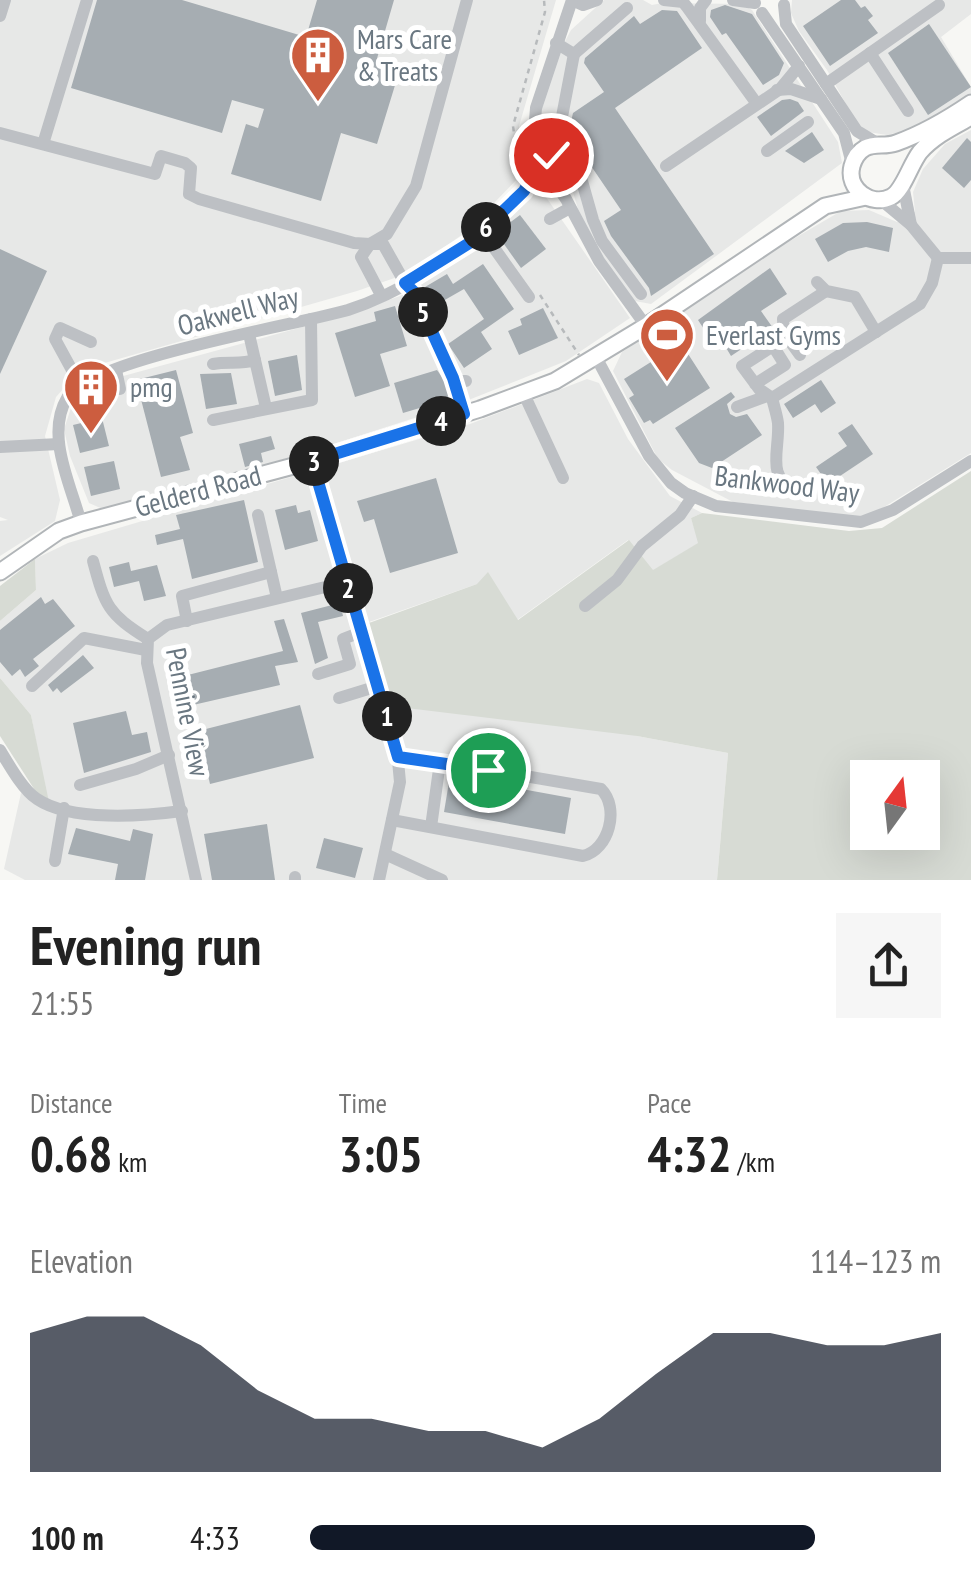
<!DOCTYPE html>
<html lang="en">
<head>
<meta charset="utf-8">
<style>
  body { margin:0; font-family:"PT Sans Narrow",sans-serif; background:#f6f6f6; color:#222; height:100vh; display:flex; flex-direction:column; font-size:38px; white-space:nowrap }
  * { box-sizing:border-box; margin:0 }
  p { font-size:32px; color:#767676 }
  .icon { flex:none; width:55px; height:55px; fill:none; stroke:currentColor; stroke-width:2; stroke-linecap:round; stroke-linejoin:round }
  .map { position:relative; height:880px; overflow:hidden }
  .panel { display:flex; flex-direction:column; background:#fff; flex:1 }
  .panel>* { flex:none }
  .needle { width:65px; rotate:15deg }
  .buttons { position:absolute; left:850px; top:760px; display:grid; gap:20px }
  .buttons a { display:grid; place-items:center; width:90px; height:90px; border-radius:0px; background:#fff; box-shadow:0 10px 40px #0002; font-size:50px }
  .pin { position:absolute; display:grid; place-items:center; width:85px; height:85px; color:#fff; margin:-42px; border:5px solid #fff; border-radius:50%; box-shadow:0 2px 10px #0007 }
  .km { position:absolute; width:50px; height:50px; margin:-25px; border-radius:50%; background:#222; color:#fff; font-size:28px; line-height:50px; text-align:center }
  .round { display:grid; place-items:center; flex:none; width:105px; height:105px; border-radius:0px; background:#f6f6f6 }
  .head { display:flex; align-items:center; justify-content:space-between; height:170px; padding:0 30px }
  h1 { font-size:55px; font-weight:600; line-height:75px }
  .stats { display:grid; grid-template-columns:repeat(3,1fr); gap:15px; height:170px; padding:10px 30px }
  .stats div { display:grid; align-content:center }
  .stats b { font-size:50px; font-weight:600 }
  .stats small { font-size:28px; font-weight:400 }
  .stats p { font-size:28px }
  .chart { height:280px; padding:20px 30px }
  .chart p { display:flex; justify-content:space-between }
  .chart svg { width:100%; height:180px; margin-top:10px; fill:#111827; opacity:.7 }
  ul { padding:0 30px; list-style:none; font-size:32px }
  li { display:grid; grid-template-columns:160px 120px 1fr; align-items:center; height:75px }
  li i { height:25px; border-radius:12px; background:#111827 }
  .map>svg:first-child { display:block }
</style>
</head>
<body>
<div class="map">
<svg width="971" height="880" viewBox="0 0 971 880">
  <rect width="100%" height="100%" fill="#f7f7f4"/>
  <g fill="#e7e8e7">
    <path d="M0,0H556L519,126L523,173L466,232L406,274L357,291L80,370L56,397L45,436L60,500L55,521L0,556V521L8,520L0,517Z"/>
    <path d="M643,0L652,5L662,3L742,4L752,10L838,142L842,163L651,304L635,301L598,251L578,209L563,159L548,144L542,132L541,108L554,62L571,30L604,0Z"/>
    <path d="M792,0H971V14L941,37L971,87V93L917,128L887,135L868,132L856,122L827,70L799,31L791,13Z"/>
    <path d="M971,130V453L873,514L854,517L733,502L672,470L658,459L613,371L622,352L778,248L841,211L869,210L897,222L915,212L913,192L923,169L945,144Z"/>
    <path d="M539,187L630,318L566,361L461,403L315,450L105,510L89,503L70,456L64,429L74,399L94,384L346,315L400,296L468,252Z"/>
    <path d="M587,379L599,383L628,439L670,496L702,513L691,518L699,543L652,571L628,540L517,620L477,584L369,622L637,736L728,753L717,880H25L4,869L21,793L48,806L31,715L0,678V621L36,590L35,559L68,543L470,424Z"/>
  </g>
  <g fill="#d7dbd4" fill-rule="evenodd">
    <path d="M971,471V880H717L728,753L637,736L390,706L369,623L477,584L488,572L518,620L629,540L653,570L698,543L691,518L702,513L849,531L882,528ZM868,778H922V832H868Z"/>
    <path d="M35,559L36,590L0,621V586Z"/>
    <path d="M0,678L31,715L50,807L38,795L0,736Z"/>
  </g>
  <g fill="#a6adb2">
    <path d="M97,0H182L306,37L317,0H394L376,62L400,69L377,144L341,133L321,201L231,174L246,124L258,128L264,109L232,100L222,133L71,88Z"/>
    <path d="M841,0H855L861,8L865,6L873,16L868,20L878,33L830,66L803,26Z"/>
    <path d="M725,5L752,14L784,63L779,75L763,85L726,33L722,35L710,17L711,10Z"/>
    <path d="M662,10L677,11L702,48L615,108L714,254L651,296L649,288L611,236L604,221L621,210L587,160L592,157L570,126L573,113L604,92L584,63L585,58L634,16L640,24Z"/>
    <path d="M929,24L971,87L928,115L888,53Z"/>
    <path d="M790,99L798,102L804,111L771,136L757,117L782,100Z"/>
    <path d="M812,132L824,150L804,163L785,151Z"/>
    <path d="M967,138L971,142V180L964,188L942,168Z"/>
    <path d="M520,215L546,249L521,268L496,233Z"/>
    <path d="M867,222L893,228L889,252L866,247L848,251L828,262L815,239L843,223Z"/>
    <path d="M0,249L47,271L0,374Z"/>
    <path d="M483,264L514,309L481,332L492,349L464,368L448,344L484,319L464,289L436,305L425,287L447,274L453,284Z"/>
    <path d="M770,268L787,294L761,311L773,328L731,356L722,341L715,346L698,320Z"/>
    <path d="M395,306L407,346L380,354L390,386L355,397L335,333L376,321L374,312Z"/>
    <path d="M543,308L558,338L519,355L508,331L522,325L520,319Z"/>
    <path d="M681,343L710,388L653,424L650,420L644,423L629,398L634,395L624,379Z"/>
    <path d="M297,355L302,390L275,396L268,361Z"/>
    <path d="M176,370L193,433L180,437L190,470L161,477L136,380Z"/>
    <path d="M437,370L449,387L453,398L403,413L394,383Z"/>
    <path d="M231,373L237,404L206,409L200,374Z"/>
    <path d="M821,380L836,403L821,413L815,404L793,418L784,404Z"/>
    <path d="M731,392L735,397L727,404L730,414L736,417L747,414L762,435L712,468L699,463L675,428Z"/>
    <path d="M102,418L109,446L80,453L73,425Z"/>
    <path d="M852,424L873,454L828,484L816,467L847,446L838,433Z"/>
    <path d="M271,436L275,449L261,453L263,462L245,467L239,444Z"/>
    <path d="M114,461L120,489L91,496L84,467Z"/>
    <path d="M436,478L458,553L390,573L374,519L364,522L357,501Z"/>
    <path d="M244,500L258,562L192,579L183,539L157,545L155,535L180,529L176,515Z"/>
    <path d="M296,505L298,513L310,510L318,541L285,550L275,510Z"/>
    <path d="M129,562L131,571L157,565L166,596L144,601L139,581L114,587L109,567Z"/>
    <path d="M41,597L45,604L53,599L75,626L33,659L39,666L25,677L20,669L12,676L0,662V630Z"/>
    <path d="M340,603L343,616L318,622L328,658L315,664L301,613Z"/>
    <path d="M284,619L298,662L275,666L280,685L180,708L172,679L283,651L274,621Z"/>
    <path d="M83,655L94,668L61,693L57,688L53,692L48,685Z"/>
    <path d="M300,705L314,758L210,784L198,731Z"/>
    <path d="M126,711L132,735L147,732L151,752L84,773L73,723Z"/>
    <path d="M450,776L571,798L565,834L444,812Z"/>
    <path d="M267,824L275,880H212L204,834Z"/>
    <path d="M76,828L130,841L133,829L153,834L145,880H115L118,864L68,854Z"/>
    <path d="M324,838L363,848L355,878L316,868Z"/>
  </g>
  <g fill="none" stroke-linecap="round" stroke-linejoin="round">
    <g stroke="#b1b5b8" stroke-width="19">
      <g id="major">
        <path d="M971,103C946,120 924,133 896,143C885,147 875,143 865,148C858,152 854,159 852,166C846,189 871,207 891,197C903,191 910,165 920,152C934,136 953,127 971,117"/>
        <path d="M0,572L59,531L81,523L312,461L480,409L555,381L646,326L825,206L866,197"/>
      </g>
    </g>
    <g stroke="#b7babc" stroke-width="2.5" stroke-dasharray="5 5" stroke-linecap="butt">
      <path d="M519,171L513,126L545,12L544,0"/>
      <path d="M540,295L579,355"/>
    </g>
    <g stroke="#bdc0c4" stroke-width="12">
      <path d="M572,0L583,5L597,0"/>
      <path d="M664,0L683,2L687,7L757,104"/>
      <path d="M733,0L755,3"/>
      <path d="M784,5L786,24L857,131L880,145"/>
      <path d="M762,13L844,133L852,164"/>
      <path d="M0,16L5,0"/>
      <path d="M700,21V8L706,0"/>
      <path d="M556,43L574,54L627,8"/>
      <path d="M870,53L908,111"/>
      <path d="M574,54L560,127L576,160L593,220L602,241L641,294"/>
      <path d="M826,84L939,5"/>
      <path d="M777,90L791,89L821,99"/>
      <path d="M0,133L155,174L161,156L185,163L191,168L189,194L199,199L354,243L370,244L387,234L416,186L467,0"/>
      <path d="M43,144L87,0"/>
      <path d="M767,151L808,122"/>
      <circle cx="543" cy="165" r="13"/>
      <path d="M532,158L536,108L572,0"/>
      <path d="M666,166L780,89L799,66"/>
      <path d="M550,176L566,199L599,261L646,326"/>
      <path d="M903,185L911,225"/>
      <path d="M881,200L911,225L938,258H971"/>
      <path d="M550,219L570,208"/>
      <path d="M482,231L529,297"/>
      <path d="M817,282L826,291L855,297L876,332"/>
      <path d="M381,295L361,257L370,244H383L405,283L414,292L450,375L458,381H466"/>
      <path d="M249,334L266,408"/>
      <path d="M800,355L784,333L783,319L826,291"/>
      <path d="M596,357L649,456L671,483L685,493L716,506L861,522L893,510L971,461"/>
      <path d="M213,364C228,361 241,365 255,360"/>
      <path d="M116,370L120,389"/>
      <path d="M79,383L55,339L60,328L91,342"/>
      <path d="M755,384L785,365L773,346L742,366L759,389L772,398L920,304L932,283L938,258"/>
      <path d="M523,392L563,478"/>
      <path d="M772,398C774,406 777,415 778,423C780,450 765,477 796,491"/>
      <path d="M737,407L767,396"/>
      <path d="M213,420L312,400L311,319"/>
      <path d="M0,447L59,444"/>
      <path d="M312,461L397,750L400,782L379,880"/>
      <path d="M258,515L277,598"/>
      <path d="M81,523C71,485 45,435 67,398C89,359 297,325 348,310C398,294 453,259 490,223C506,208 528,194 531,170"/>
      <path d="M93,561C105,606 108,614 148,639"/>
      <path d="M585,606L617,580L642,546L680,515L693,496"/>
      <path d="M187,621L182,596L271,572"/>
      <path d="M318,674L350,664L343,639L361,632"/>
      <path d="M32,686L84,638L146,650"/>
      <path d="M339,698L378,686"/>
      <path d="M0,750C9,765 23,790 37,799C71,822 144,816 182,811"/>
      <path d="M80,785L136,769L169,755"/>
      <path d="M392,820L583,856C609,850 620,808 601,789L413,757H398"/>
      <path d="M431,827L440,762"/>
      <path d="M385,854L442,880"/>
      <path d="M55,861L64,808"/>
      <path d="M295,877V880"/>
      <path d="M196,880L147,663L148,639L167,625L346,582"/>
    </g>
    <use href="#major" stroke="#fff" stroke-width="15"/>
  </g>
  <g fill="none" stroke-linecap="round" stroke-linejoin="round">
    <g stroke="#fff" stroke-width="20">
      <path id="route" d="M488,770L398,757L312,461L464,414L453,378L414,292L405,283L471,242L524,191L530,180L532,158L539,153L551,155"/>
    </g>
    <use href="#route" stroke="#1a73e8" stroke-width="12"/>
  </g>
  <defs>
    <g id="building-pin" transform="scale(2.875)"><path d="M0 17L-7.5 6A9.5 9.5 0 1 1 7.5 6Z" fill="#cc5d3f" stroke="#fff"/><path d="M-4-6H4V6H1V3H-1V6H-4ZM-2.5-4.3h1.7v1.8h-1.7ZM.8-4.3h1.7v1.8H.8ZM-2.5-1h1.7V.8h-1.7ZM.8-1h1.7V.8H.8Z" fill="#fff"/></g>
    <g id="stadium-pin" transform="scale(2.875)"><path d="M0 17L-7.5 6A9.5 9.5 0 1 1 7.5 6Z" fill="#cc5d3f" stroke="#fff"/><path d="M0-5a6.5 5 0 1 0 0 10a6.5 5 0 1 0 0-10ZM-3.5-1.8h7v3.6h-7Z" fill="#fff"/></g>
  </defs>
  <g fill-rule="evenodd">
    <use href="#building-pin" x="318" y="55"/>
    <use href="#stadium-pin" x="667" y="335"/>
    <use href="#building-pin" x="91" y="387"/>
  </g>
  <g text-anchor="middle" stroke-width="10" stroke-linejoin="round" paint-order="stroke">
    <g font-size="28" fill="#6a7781" stroke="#fff" text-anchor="start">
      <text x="357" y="49">Mars Care<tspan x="357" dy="32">&amp; Treats</tspan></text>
      <text x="706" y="345">Everlast Gyms</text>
      <text x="130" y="397">pmg</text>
    </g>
    <g font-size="28" fill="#6a7781" stroke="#fff">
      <text transform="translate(238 311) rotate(-14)" y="10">Oakwell Way</text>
      <text transform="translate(787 484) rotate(7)" y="10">Bankwood Way</text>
      <text transform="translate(198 491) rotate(-15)" y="10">Gelderd Road</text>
      <text transform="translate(188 712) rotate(79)" y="10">Pennine View</text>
    </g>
  </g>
</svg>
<div class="buttons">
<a><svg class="needle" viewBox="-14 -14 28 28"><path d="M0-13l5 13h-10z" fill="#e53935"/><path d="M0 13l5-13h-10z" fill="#767676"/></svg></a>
</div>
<div class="pin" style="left:488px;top:770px;background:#1e9e55"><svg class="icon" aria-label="arrive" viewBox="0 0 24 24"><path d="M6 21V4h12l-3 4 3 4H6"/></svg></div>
<div class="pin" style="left:551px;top:155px;background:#d93025"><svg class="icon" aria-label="check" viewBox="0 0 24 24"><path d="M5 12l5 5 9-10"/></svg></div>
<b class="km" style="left:387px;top:716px">1</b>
<b class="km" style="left:348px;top:588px">2</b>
<b class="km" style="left:314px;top:461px">3</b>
<b class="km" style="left:441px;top:421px">4</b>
<b class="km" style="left:423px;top:312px">5</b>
<b class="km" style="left:486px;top:227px">6</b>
</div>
<section class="panel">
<div class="head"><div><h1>Evening run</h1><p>21:55</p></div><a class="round"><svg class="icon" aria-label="share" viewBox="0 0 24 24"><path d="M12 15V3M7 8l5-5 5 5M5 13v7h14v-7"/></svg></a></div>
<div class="stats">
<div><p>Distance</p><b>0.68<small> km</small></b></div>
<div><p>Time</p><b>3:05</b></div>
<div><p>Pace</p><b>4:32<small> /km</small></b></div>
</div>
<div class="chart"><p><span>Elevation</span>114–123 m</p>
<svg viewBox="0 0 160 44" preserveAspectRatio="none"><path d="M0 44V10L10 6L20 6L30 13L40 24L50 31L60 31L70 34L80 34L90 38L100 31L110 20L120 10L130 10L140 13L150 13L160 10V44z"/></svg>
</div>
<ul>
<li><b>100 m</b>4:33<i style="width:80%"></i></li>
</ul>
</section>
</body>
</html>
